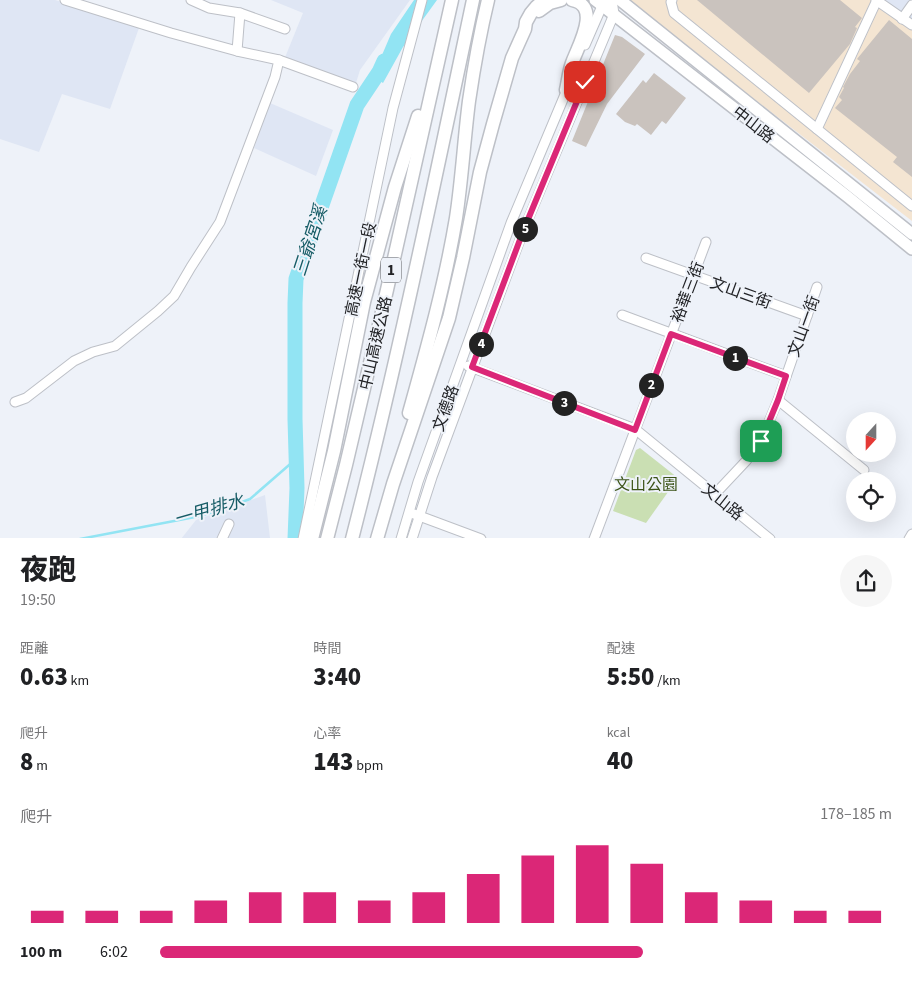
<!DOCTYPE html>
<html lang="zh-TW">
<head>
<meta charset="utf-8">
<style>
  body { margin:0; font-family:"Source Sans 3","Noto Sans TC",sans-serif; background:#f6f6f6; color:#202124; height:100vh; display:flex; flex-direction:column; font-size:19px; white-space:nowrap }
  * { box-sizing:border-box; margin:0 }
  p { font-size:16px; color:#757577 }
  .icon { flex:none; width:28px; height:28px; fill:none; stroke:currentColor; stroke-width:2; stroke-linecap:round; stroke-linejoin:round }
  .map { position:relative; height:538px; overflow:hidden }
  .side { display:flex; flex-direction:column; background:#fff; flex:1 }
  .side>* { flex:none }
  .needle { width:32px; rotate:201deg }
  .controls { position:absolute; left:846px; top:412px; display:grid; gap:10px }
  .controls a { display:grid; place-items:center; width:50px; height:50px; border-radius:50%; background:#fff; box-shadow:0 5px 20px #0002; font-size:25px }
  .pin { position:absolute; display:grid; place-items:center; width:42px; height:42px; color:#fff; margin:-21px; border-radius:10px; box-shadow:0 2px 8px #0006 }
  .km { position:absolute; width:25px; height:25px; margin:-12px; border-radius:50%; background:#222; color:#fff; font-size:14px; line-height:25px; text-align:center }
  .round { display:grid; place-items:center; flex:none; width:52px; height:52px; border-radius:26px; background:#f6f6f6 }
  .summary { display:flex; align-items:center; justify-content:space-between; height:85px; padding:0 20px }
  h1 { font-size:28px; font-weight:800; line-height:38px }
  .figures { display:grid; grid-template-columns:repeat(3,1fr); gap:8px; height:85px; padding:5px 20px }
  .figures div { display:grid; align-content:center }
  .figures b { font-size:25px; font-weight:800 }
  .figures small { font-size:14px; font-weight:400 }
  .figures p { font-size:14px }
  .chart { height:140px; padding:10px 20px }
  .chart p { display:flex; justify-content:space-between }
  .chart svg { width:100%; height:90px; margin-top:5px; stroke:#db2777; stroke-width:6 }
  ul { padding:0 20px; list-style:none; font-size:16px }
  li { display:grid; grid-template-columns:80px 60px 1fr; align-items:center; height:38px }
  li i { height:12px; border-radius:6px; background:#db2777 }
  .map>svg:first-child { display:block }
</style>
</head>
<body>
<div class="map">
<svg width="912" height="539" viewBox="0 0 912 539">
  <rect width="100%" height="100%" fill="#eef2f9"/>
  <path fill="#f4e5d2" d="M626,0H873L912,27V221Z"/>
  <g fill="#dfe6f4">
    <path d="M0,0H55L107,16L139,28L110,109L62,94L39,152L0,139Z"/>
    <path d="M271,0H410L360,70L355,86L284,60L303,13Z"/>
    <path d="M873,0H912V27Z"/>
    <path d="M270,103L333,130L316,176L254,148Z"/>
    <path d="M265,495L270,538L181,539L196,520Z"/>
  </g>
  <path fill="#cadfb3" d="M640,448L678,478L646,523L613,511L636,450Z"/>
  <path fill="#92e4f3" d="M414,0H437L403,47L383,83L373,76L391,34Z"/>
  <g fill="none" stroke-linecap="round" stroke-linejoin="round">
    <path stroke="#92e4f3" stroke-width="2.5" d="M80,539L195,517L218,511L250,499L296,459"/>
    <path stroke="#92e4f3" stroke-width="15" d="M295,539L297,488L295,419V303L296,279L357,105L379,72L384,61"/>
  </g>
  <g fill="#cac3be">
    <path d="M697,0H840L862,18L855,27L857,28L850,44L809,93Z"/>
    <path d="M889,20L912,39V177L893,162L897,157L835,108L842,100L839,97L844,88L843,87L850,74L860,61L857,59Z"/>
    <path d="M615,35L622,37L645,54L607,104L586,147L572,141Z"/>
    <path d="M654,73L686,98L666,124L662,121L651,135L637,124L635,126L625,122L616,114L643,80L646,83Z"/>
  </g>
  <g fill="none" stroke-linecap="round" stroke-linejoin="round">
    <g stroke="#bdc0c7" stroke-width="11">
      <g id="minor">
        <path d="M65,0L171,33L237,51L279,60L353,87"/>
        <path d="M191,0L209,8L240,13L285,29"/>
        <path d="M672,0L671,2L674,13L912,206"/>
        <path d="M876,0L912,25"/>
        <path d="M902,19L912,5"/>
        <path d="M585,45L602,6L606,0"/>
        <path d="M237,51L240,13"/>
        <path d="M817,129L877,0"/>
        <path d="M646,258L807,316"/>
        <path d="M622,315L786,376"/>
        <path d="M468,366L635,429L770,539"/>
        <path d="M778,400L864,470"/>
        <path d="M15,402L26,398L74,361L93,352L115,346L158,311L174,296L191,267L220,222L275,77L279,60"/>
        <path d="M715,494L746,461L761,441L778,400L817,287"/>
        <path d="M414,514L481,539"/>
        <path d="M222,539L229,524"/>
        <path d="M303,539L393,108L422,0"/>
        <path d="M401,539L418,482L511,223L569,85"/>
        <path d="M412,539L432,477L524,229L614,14L612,0"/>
        <path d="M594,539L706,242"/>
        <path d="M909,539L912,534"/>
      </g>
    </g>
    <g stroke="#bdc0c7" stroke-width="14">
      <g id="major">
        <path d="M595,0L848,197L912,249"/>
        <path d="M620,0L912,234"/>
      </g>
    </g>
    <g stroke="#bdc0c7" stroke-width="15">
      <g id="highway">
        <path d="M539,11L550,3L561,0"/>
        <path d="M566,90C568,81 569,71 572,63C578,46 602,6 572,0"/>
        <path d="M409,413C427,348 445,284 456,218C462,179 464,140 469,101C474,67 480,33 488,0"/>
        <path d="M312,539L334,451L364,302L395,187L418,116"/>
        <path d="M327,539L346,465L382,312L452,0"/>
        <path d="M352,539C398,360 435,180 473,0"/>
        <path d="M377,539L393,484L449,318L463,258L480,172L493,124L512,58L525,29L526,22L531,13L536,7L544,0"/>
      </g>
    </g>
    <use href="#minor" stroke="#fff" stroke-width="9"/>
    <use href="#major" stroke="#fff" stroke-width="11"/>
    <use href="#highway" stroke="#fff" stroke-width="12"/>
  </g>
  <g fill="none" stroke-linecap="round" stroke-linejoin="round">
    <g stroke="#fff" stroke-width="10">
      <path id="route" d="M585,82L524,229L472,367L635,430L671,334L786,376L778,400L761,441"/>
    </g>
    <use href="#route" stroke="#db2777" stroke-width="6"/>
  </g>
  <g text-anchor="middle" stroke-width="4" stroke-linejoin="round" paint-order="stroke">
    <rect fill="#eef2f9" stroke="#5f6165" stroke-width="1" x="381" y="257.5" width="20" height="25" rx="4"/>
    <g font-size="15" font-weight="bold" fill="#222326">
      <text x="391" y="275">1</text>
    </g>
    <g font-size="16" fill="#222326" stroke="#eef2f9">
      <text transform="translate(754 124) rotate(38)" y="6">中山路</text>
      <text transform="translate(360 269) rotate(-78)" y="6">高速一街一段</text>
      <text transform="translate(687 292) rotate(-69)" y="6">裕華三街</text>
      <text transform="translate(741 292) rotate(20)" y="6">文山三街</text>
      <text transform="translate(803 326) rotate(-70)" y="6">文山一街</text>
      <text transform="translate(375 343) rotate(-77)" y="6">中山高速公路</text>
      <text transform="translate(445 408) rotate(-70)" y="6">文德路</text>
      <text transform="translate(723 501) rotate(39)" y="6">文山路</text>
    </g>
    <g font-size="16" fill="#3b5317" stroke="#eef2f9">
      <text x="646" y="490">文山公園</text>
    </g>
    <g font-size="18" font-style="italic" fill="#165c66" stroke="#eef2f9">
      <text transform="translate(310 241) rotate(-72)" y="6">三爺宮溪</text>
      <text transform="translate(209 510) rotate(-16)" y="6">一甲排水</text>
    </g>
  </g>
</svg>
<div class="controls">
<a><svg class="needle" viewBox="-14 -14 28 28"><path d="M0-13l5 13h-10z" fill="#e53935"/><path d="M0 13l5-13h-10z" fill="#757577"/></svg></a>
<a><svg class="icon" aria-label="locate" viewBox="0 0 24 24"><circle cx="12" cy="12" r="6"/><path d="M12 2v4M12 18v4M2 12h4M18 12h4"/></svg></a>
</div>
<div class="pin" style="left:761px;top:441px;background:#1e9e55"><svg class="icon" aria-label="arrive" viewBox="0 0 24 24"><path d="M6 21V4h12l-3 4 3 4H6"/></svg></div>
<div class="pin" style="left:585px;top:82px;background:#d93025"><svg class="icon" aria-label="check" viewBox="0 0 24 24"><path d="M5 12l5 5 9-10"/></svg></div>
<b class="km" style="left:735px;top:358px">1</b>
<b class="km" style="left:651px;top:385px">2</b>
<b class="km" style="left:564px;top:403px">3</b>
<b class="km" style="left:481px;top:344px">4</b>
<b class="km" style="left:525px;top:229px">5</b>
</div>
<section class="side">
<div class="summary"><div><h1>夜跑</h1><p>19:50</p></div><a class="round"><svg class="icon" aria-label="share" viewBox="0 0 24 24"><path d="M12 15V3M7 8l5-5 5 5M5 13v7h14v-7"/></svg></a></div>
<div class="figures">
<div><p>距離</p><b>0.63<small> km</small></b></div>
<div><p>時間</p><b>3:40</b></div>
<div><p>配速</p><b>5:50<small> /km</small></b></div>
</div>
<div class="figures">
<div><p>爬升</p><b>8<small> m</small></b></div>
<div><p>心率</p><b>143<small> bpm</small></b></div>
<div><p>kcal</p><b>40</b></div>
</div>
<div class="chart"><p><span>爬升</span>178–185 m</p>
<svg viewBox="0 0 160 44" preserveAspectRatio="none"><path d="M5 44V38M15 44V38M25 44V38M35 44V33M45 44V29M55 44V29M65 44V33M75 44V29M85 44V20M95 44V11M105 44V6M115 44V15M125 44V29M135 44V33M145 44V38M155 44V38"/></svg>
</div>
<ul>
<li><b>100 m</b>6:02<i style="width:66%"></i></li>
</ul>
</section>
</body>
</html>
